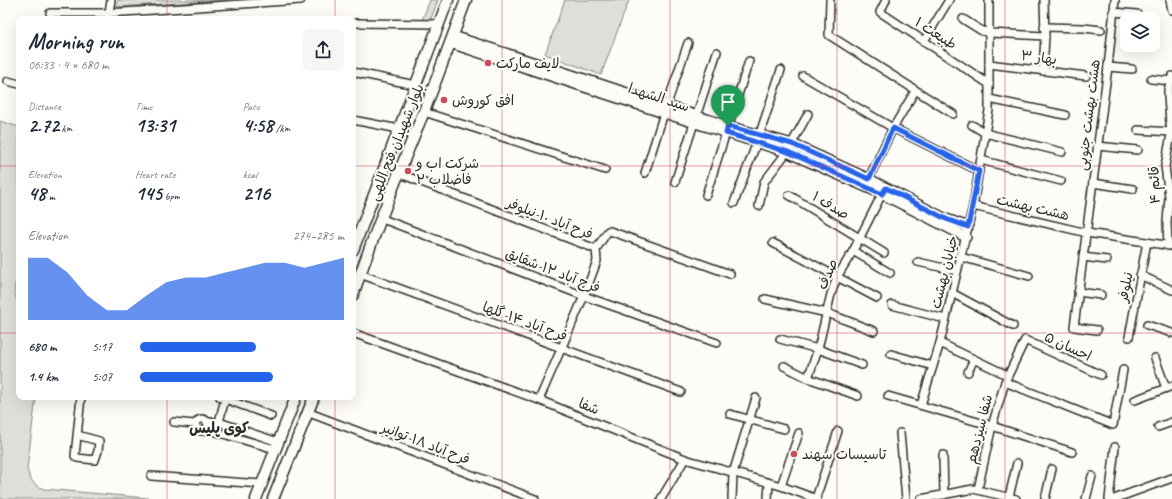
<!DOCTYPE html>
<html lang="en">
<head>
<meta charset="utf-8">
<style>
  body { margin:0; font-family:Caveat,"Playpen Sans Arabic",sans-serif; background:#f6f6f7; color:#1f2937; height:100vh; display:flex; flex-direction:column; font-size:15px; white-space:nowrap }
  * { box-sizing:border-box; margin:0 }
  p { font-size:13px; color:#747a83 }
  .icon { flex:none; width:22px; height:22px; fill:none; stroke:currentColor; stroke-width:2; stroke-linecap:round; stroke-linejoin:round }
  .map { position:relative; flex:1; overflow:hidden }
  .panel { position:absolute; left:16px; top:16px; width:340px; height:384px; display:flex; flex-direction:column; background:#fff; border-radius:8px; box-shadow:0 4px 16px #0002 }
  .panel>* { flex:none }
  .tools { position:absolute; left:1120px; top:12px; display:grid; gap:8px }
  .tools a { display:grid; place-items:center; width:40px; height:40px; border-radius:8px; background:#fff; box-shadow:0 4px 16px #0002; font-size:20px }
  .pin { position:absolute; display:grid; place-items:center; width:34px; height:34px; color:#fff; margin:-41px -17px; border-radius:50% 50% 50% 0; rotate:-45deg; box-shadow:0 0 4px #0007 }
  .pin .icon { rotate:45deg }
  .round { display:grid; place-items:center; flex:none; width:42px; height:42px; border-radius:8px; background:#f6f6f7 }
  .summary { display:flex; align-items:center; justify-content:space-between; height:68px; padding:0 12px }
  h1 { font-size:22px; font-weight:700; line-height:30px }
  .figures { display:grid; grid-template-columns:repeat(3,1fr); gap:6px; height:68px; padding:4px 12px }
  .figures div { display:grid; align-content:center }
  .figures b { font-size:20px; font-weight:700 }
  .figures small { font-size:11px; font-weight:400 }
  .figures p { font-size:11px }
  .chart { height:112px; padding:8px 12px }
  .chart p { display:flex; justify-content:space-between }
  .chart svg { width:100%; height:72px; margin-top:4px; fill:#2563eb; opacity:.7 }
  ul { padding:0 12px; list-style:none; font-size:13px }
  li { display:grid; grid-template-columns:64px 48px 1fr; align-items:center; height:30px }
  li i { height:10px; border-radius:5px; background:#2563eb }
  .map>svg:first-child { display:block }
</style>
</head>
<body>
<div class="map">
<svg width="1172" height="499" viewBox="0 0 1172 499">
  <rect width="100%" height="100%" fill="#fdfcf7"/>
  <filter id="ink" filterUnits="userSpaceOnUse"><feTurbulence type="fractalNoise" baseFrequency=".025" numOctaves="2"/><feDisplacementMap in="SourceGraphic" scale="8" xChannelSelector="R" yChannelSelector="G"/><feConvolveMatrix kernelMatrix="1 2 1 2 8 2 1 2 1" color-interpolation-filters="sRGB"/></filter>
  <g filter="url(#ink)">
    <g fill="#dfdeda" stroke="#858482">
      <path d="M118,0H227L116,7Z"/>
      <path d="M430,0H438L430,21L422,20Z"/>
      <path d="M565,0H629L601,75L545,54Z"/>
      <path d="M0,121L19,127V274C13,285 13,294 19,305V397H36L27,468C29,479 33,485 44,489L159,499H0Z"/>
    </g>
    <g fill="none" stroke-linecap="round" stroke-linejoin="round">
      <g stroke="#2b2b2b" stroke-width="10">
        <g id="street">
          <path d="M830,0L829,35L953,114"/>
          <path d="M886,0L880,12L989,84"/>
          <path d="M1170,0L1172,10"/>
          <path d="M1113,12L1137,14"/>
          <path d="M50,13H109L301,0"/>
          <path d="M108,19L111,0"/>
          <path d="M963,19L982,31L990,33L1045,36"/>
          <path d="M356,23L439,24"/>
          <path d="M1044,27L1084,28L1101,30"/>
          <path d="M924,41L949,0"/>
          <path d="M989,64L1086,76"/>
          <path d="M1108,67L1132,69"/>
          <path d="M1043,71L1045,36L1044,0"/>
          <path d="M353,72L415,85"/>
          <path d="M803,76L893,128L979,171"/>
          <path d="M1151,79L1172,81"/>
          <path d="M8,81L19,84"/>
          <path d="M989,99L1065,115"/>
          <path d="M424,112L605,170"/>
          <path d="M353,120L399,129"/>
          <path d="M972,125L985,133L1062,152"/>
          <path d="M1138,130L1172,132"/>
          <path d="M759,136L781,70"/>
          <path d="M1097,146L1138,150"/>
          <path d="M981,160L1061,181"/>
          <path d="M398,173L596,249L608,231H610L730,274"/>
          <path d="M645,173L664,113L688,43"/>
          <path d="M675,182L717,52"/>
          <path d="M867,182L893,128L915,91"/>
          <path d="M1093,183L1133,189"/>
          <path d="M706,195L749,61"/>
          <path d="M789,195L884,253"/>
          <path d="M734,203L757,142"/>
          <path d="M759,206L764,182L787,152L808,114"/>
          <path d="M973,206L1087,233L1172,246"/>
          <path d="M380,218L584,296L717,343"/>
          <path d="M773,243L877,298"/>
          <path d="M1168,246L1167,222L1169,197L1165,166L1171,135L1168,97V90L1172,76"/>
          <path d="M853,251L890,273"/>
          <path d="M961,257L1029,276"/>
          <path d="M1083,257L1107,260"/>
          <path d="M918,262L957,271"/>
          <path d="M360,274L681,392"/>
          <path d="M1140,275L1172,290"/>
          <path d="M1078,292L1101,295"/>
          <path d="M952,293L1013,326"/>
          <path d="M765,299L827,313L874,331"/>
          <path d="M892,305L945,319"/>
          <path d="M1147,325L1172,333"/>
          <path d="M1097,330L1074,327L1108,67L1115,0"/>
          <path d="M353,333L539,400L685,459L781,486L817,499"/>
          <path d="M1129,337L1147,242"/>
          <path d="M780,339L818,349L862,365"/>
          <path d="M940,343L1007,375"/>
          <path d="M891,354L933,366"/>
          <path d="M1155,358L1166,388"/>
          <path d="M784,366L808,378L858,396"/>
          <path d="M968,372L974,359"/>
          <path d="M808,378L818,349L831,294L837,277L853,251L884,190"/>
          <path d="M1005,382L1113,425L1123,370"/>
          <path d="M888,396L992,426L1072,452"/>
          <path d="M220,397L271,416"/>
          <path d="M539,400L584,296L597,261L596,249"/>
          <path d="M1135,400L1172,386"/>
          <path d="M921,405L940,343L973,206L989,110V0"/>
          <path d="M307,412L535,499"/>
          <path d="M730,414L784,429"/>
          <circle cx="202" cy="425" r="6"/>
          <path d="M174,422L194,424"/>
          <path d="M207,422H219L278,442"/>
          <path d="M219,422L225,399"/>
          <path d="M1158,427L1172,422"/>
          <path d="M206,429L275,449"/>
          <path d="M900,433L906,499"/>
          <path d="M77,435L99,441L98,451L95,460L77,458L75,456L81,397"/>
          <path d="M943,455L944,495"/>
          <path d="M151,476L262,484"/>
          <path d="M781,486L799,433"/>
          <path d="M978,489L992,426L1005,382L1025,340L1101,375"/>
          <path d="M1009,497L1017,463"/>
          <path d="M816,498L838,431"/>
          <path d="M661,499L685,459"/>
          <path d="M732,499L733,473L756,398"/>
          <path d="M768,499L769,483"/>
          <path d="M921,499L973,489L1016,499"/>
          <path d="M1045,499L1052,469"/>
          <path d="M1086,499L1092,476"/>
          <path d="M1109,499L1115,447"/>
          <path d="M1114,499L1172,478"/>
        </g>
      </g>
      <g stroke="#2b2b2b" stroke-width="12">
        <g id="secondary">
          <path d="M453,36L728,126L792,144L869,179L946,219L968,227"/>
          <path d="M450,43L664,113L787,152L882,194L966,237"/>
        </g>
      </g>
      <g stroke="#2b2b2b" stroke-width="13">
        <g id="primary">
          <path d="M353,250L448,0"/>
          <path d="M353,295C374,233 398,174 423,114C438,76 452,38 466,0"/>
          <path d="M256,499L296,397"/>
          <path d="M273,499L314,397"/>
        </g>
      </g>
      <use href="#street" stroke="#fdfcf7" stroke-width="7"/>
      <use href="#secondary" stroke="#fdfcf7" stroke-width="9"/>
      <use href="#primary" stroke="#fdfcf7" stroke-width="10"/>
    </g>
  </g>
  <g fill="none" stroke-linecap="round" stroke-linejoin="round" filter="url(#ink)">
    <g stroke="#fff" stroke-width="8">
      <path id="route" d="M728,126L792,144L869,179L893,128L979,171L968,227L946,219L886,188L882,194L788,152L726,133Z"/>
    </g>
    <use href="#route" stroke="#2563eb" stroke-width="5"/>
  </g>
  <path fill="none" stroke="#d1495b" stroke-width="1" stroke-opacity="0.55" d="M167,0V19M335,0V19M502,0V499M670,0V499M837,0V499M1005,0V499M0,166H19M353,166H1172M0,333H19M353,333H1172M167,397V499M335,397V499"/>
  <g fill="#d1495b" stroke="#fdfcf7" stroke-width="1.5">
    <circle cx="488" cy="63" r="4"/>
    <circle cx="444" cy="100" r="4"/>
    <circle cx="408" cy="171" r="4"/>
    <circle cx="794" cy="454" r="4"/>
  </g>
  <g text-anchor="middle" stroke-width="4" stroke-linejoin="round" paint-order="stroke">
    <g font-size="14" fill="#2b2b2b" stroke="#fdfcf7">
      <text transform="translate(936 33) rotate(33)" y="5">طبیعت ۱</text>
      <text transform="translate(1039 57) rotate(7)" y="5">بهار ۳</text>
      <text transform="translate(659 97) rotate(18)" y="5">سید الشهدا</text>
      <text transform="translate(1088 115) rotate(-83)" y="5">هشت بهشت جنوبی</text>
      <text transform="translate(396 142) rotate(-68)" y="5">بلوار شهیدان فتح اللهی</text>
      <text transform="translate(1154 185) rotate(-92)" y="5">قائم ۴</text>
      <text transform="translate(831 205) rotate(31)" y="5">صدف ۱</text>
      <text transform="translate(1033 207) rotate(13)" y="5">هشت بهشت</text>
      <text transform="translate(550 218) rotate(21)" y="5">فرح آباد ۱۰-نیلوفر</text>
      <text transform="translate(553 270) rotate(21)" y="5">فرح آباد ۱۲-شقایق</text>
      <text transform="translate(944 272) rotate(-76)" y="5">خیابان بهشت</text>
      <text transform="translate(827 274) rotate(-66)" y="5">صدف</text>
      <text transform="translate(1125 287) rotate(-79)" y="5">نیلوفر</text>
      <text transform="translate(525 321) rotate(20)" y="5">فرح آباد ۱۴-گلها</text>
      <text transform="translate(1068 346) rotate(25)" y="5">احسان ۵</text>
      <text transform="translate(589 406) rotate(22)" y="5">شفا</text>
      <text transform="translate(979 429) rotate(-76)" y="5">شفا سیزدهم</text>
      <text transform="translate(426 443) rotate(21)" y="5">فرح آباد ۱۸-توانیر</text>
    </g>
    <g font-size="14" fill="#2b2b2b" stroke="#fdfcf7" text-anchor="start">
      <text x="496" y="68">لایف مارکت</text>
      <text x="452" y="105">افق کوروش</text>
      <text x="416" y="168">شرکت اب و<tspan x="416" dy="16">فاضلاب ۲</tspan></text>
      <text x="802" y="459">تاسیسات سهند</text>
    </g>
    <g font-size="15" font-weight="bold" fill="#2b2b2b" stroke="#fdfcf7">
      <text x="219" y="433">کوی پلیس</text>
    </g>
  </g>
</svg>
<div class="tools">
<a><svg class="icon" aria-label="layers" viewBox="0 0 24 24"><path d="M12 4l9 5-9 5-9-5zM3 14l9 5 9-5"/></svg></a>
</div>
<div class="pin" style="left:728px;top:126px;background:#1e9e55"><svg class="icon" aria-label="arrive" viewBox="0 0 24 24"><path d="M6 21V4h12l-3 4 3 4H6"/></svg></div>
<section class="panel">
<div class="summary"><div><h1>Morning run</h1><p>06:33 · 4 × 680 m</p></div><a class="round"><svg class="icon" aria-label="share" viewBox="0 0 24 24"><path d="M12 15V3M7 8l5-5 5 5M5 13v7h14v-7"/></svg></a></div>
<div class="figures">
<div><p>Distance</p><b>2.72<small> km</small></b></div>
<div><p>Time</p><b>13:31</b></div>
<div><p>Pace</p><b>4:58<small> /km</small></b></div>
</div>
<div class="figures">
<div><p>Elevation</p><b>48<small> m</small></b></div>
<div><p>Heart rate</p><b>145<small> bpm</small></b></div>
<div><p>kcal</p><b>216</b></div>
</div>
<div class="chart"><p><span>Elevation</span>274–285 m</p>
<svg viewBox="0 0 160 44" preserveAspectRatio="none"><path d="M0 44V6L10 6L20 15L30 29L40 38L50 38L60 29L70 21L80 18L90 18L100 15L110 12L120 9L130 9L140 12L150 9L160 6V44z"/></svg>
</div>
<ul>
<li><b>680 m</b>5:17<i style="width:57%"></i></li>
<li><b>1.4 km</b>5:07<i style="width:65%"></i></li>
</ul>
</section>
</div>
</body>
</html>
